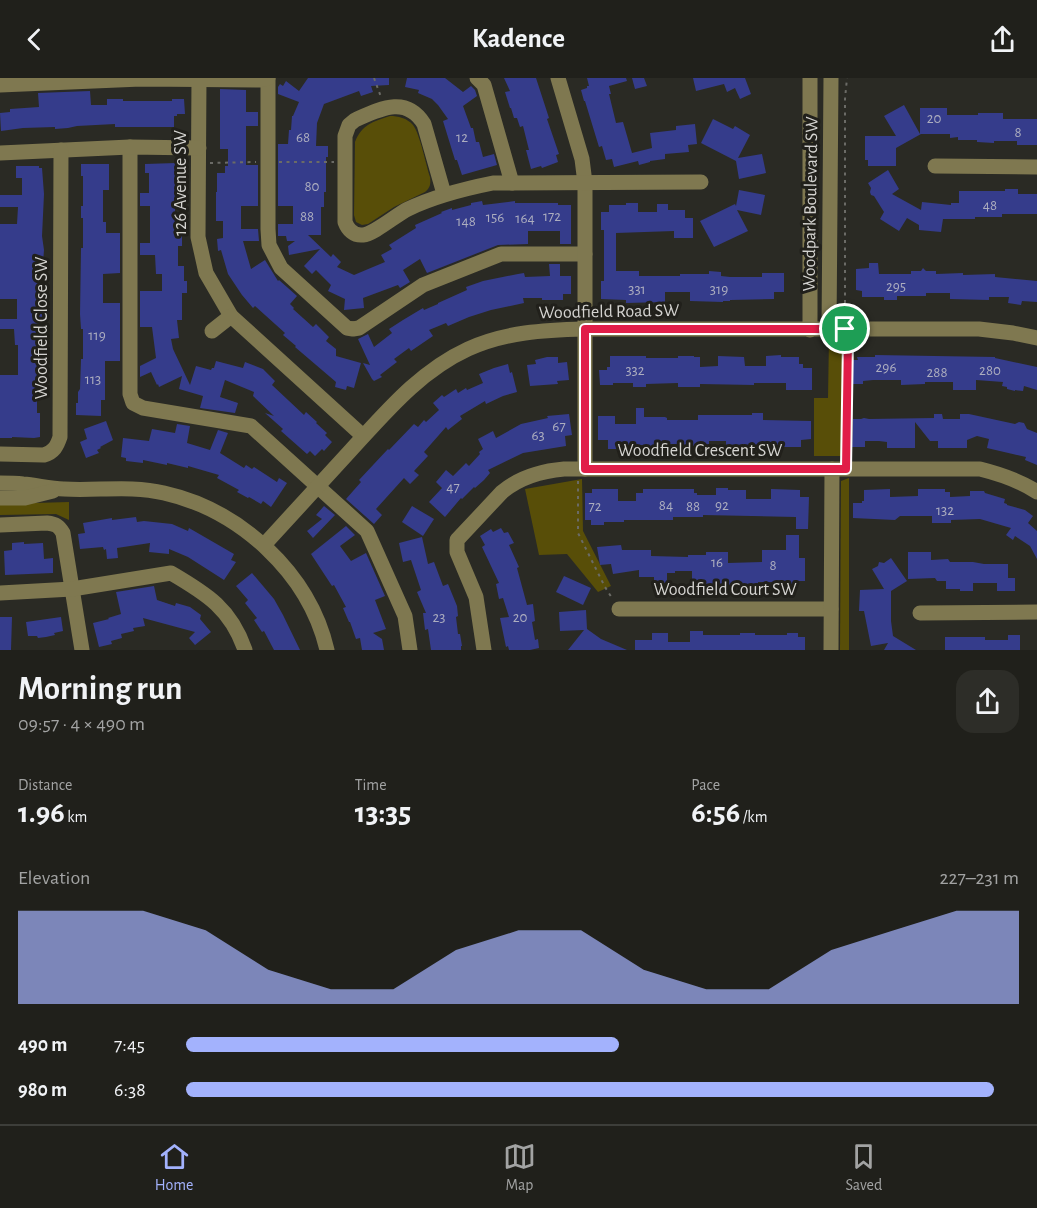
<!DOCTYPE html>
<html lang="en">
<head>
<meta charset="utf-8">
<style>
  body { margin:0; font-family:"Alegreya Sans",sans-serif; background:#2d2d28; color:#f1f3f6; height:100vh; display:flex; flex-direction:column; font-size:22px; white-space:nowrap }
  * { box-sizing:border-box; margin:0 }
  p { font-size:20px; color:#a2a3a3 }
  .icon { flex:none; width:33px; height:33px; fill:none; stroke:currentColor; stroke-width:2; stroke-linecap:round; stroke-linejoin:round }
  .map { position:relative; height:572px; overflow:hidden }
  .panel { display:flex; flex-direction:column; background:#20201b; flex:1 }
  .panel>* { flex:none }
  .pin { position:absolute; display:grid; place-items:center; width:51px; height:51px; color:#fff; margin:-26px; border:3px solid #fff; border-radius:50%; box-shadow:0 2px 6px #0007 }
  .round { display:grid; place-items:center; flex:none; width:63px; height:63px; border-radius:18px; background:#2d2d28 }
  .headline { display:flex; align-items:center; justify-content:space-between; height:102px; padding:0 18px }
  h1 { font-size:33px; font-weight:700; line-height:45px }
  .stats { display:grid; grid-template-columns:repeat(3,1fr); gap:9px; height:102px; padding:6px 18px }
  .stats div { display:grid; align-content:center }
  .stats b { font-size:30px; font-weight:700 }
  .stats small { font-size:16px; font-weight:400 }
  .stats p { font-size:16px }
  .chart { height:168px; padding:12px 18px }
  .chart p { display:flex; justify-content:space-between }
  .chart svg { width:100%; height:108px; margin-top:6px; fill:#a3b2fd; opacity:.7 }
  ul { padding:0 18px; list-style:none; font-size:20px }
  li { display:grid; grid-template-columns:96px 72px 1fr; align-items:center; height:45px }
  li i { height:15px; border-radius:8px; background:#a3b2fd }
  header { display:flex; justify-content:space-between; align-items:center; height:78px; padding:0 18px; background:#20201b; font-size:27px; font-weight:700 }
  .tabs { display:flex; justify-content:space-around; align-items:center; height:84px; border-top:2px solid #3d3e3a; background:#20201b; font-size:16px; color:#a2a3a3 }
  .tabs a { display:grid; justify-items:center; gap:3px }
  .tabs .current { color:#a3b2fd }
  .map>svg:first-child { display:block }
</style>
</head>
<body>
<header><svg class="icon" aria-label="back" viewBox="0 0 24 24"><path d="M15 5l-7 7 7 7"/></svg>Kadence<svg class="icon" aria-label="share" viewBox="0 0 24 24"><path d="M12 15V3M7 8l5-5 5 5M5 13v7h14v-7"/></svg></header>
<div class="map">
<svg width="1037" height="572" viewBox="0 0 1037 572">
  <rect width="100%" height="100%" fill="#2a2a24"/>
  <g fill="#584e08">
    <path d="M390,38C398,38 407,40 413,47C420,56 426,87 430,99C431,106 430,110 425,114L394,129L368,146L362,147L356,144L354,137L355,64C362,46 373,44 390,38Z"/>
    <path d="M829,259H851V378H814V320H828Z"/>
    <path d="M849,400V572H840L841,403Z"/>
    <path d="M582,401L583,453L611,508L598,514L567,476L539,477L525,411Z"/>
    <path d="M69,424V442L56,436L0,437V426Z"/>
  </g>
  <g fill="#353c8b">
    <path d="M308,0H389V7L371,8L373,14L361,18L359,13L324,26L317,45L316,68H328V79H326V114H324V129H321V157H308L331,179L333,176L341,184L337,189L354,197L373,189L385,184L381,177L392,171L389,167L416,150L415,147L442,135L441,134L452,130V132L471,127V125L482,123L483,127L515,123V125H558V127H571V166H560V153H528V166L498,167L427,195L420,181L403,192L410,204L400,210L398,207L363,220L364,230L344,232L345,221L328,213L331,207L316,192L312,196L304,188L320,171L289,177L288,168L295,163H287L286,158H278V146H293V128H278V66H288L289,52H291L292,38H293L299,24L278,16V9L280,6L283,8L286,3L299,13Z"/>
    <path d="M407,0H445L463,14L471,8L475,12L477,18L463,28L471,50H473L476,64H479L483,79L494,76L497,87L462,97L457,82H455L443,43L448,41L438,27L432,21L418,15L419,12L405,9Z"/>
    <path d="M504,0H536L549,40L547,41L559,76L556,77L558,84L542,90L541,88L531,91L526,72H529L523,48L520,49L517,40H514L511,30H510L505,14L510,13Z"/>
    <path d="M587,0H626L627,3L609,8L611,16H609L616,45L623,44L632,75L652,70L650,55L676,52V48L695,46L697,66L688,67L689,74L665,76V81L650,83V84L639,87L638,83L614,89L612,81L606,82L602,68L599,69L585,23H584L581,12L587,10V8H589Z"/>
    <path d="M632,0H644L647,8L635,11Z"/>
    <path d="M693,0H745L751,16L740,21L735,10L727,14L724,6L696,13Z"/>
    <path d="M220,11L246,12V34H258V48H246V87H258V128H241V151H258L259,163H243L251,191L265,182L278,203L279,202L297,218L290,226L294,230L293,231L313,249L316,246L329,259L326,263L336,271V278L361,285L354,310L347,308L346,312L335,309L336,304L295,269L296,268L283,257L285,255L255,228L253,230L242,217L228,196L221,172L218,173L217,161L223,160V143H216V114H217V95H225V88H228V71H220Z"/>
    <path d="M90,13L91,27H107V21H123V23H172V21H184L185,36H177V38H174V49H115V46L77,48L68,50L55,51V49L23,50L1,53L0,35L10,34V31L39,29L38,15Z"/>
    <path d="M904,27L920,56V30H947V37H978V35H1003V41H1037V67H1017V63H994V65L977,64V62H958V59L950,60V56H921L896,70V88H868V82H865V58H896L884,38Z"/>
    <path d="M713,41L733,51L735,48L750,57L738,80L762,76L766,95L739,101L736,83L701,65Z"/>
    <path d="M176,85V93H179V109H181V120H175V141L176,144H182V168H178V188H184V203H187V215H182V242H177L179,260L171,261L173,271L190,307L196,288L211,292L212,290H214L216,283L243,290L245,284L263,291L275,303L272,307L304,337L306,334L317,344L316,345L327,355L325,357L332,364L324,373L322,371L315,378L310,373L307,376L281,353L283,351L265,335L274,338L253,318L254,314L225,302L220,319L238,325L235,335L200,330L203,318L179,311L182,298L159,309L158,306L157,307L151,294L140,299V288L156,280L152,249H140V213H162V196H156L155,177H140V165H150V128H140V115H149V95H145V86Z"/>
    <path d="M81,86H109V112H103V144H106V155H120V195L103,196V225H120V283H105V322H101V338L76,337V325H78V314L80,311L81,281H83V251H81L80,236L81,170H83V140H81V128H83V98H81Z"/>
    <path d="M16,88H39V90H42L44,116L42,158L44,172L42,198L43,226H42V247H41V253H39L38,267H37V296H39V308H37V335H40V359L34,360L12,359V360H0V297H18V267H15L14,251H0V241H17V221H0V146H17L18,129H0V117H22V100H16Z"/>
    <path d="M888,92L899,111L892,116L921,132L922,124L951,127V125H959V113H1005V111H1018V116H1037V136H1002V139H975V141H943L941,154L919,152V147L907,140L899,153L880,141L884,134L874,118L871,117L870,114L871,110L868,105Z"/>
    <path d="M739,112L765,117L761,137L737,132L748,153L714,169L700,143L735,126L736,128Z"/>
    <path d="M626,125H638V134H657V126H668V132H685V140H693V160H674V153L616,155V193H639V198H680V196H709V193L721,194V198L730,199H762V195H784V214H774V221L730,222V223H723V224L690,223V214H665V224L626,225V222L601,221V203H604V152H601V134H609V127H626Z"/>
    <path d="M869,185H878L879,196H911V193H921L923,190L926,193H936V196L963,195V197L995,196V199L1037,203V224L1022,223L1021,227L1008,225L1009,219H989V222L950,221V215H926V218H897V222H884V219H862V213L856,212V191L869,190Z"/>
    <path d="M549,186H560V198H571V216H563V222H542V220H523L524,225L491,232L469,239L448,248L446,245L429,252L433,258L411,273L409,270L394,281L397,284L380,297L382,299L374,303L372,301L363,285L370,287L358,261L368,256L374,269L392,255L389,251L403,242L423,230L424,232L438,226V225L467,212L466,209L483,203L518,196L524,195L525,199L550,198Z"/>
    <path d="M781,277V279H799V286H803V290H812V312H786V305H754V307L700,306V309H678V305L646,306V309H633V305H613V307H600L599,292H607V289H610V278H646V280H678V278H694V279H700V289L718,288V278L744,279L745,288H766V278Z"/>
    <path d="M875,277L995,279V280L1037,289V312L1024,308L1023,313L1015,312V313L1007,311V309L1002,308L1003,304L976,302V312H953V304H925V306L901,307V302H873L863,303V306H852V282H858L857,279H875Z"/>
    <path d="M547,279H558V285L567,284L569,302L557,303L558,306L530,308L527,287L536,286L535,282Z"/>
    <path d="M508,286L510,295L512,294L517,314L503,318L486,326L485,323L460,338L462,341L448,352L446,349L424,374L428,378L414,393L419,397L410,406L404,400L376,431L382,437L374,446L346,421L361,404L359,402L388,371L389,372L414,346L418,349L424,342L426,344L439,332L433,325L442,317L444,319L456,311L458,315L466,310L467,312L483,305L479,296L494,290Z"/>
    <path d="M636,330H644V339H665L667,340V342H698V337H752V335H763V342L811,343V361L801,362V369H774V367H755V370L726,369V363H709V369H679V366H658V370H646V367H620V371H608V362H598V338H615V346H636Z"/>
    <path d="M569,336L572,357L565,358L566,368L523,375L488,392L490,395L484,402L475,410L474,409L462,421L461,420L445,439L429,424L442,410L436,404L446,392L453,398L466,385L469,388L480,376L479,374L483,371L478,361L493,353L496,360L521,346L548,340L547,338Z"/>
    <path d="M934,336H942L943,341H960V336H969L1015,346L1019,344L1024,345L1027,351L1037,355V387L1025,382L1026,379L987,370L989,361L977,358L967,362V370H938V363H930L915,344V370H887V364L879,363H865V369H852L853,341H861L864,340L869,341L934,340Z"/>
    <path d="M106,343L113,362L100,369L101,370L97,372L99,375L86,380L80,364L87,361L84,351Z"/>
    <path d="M177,346L190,348L187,365L210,372L218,352L228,355L220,375L244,390L246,387L252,391L254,389L277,404L279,400L287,405L271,429L263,423L261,426L249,419L248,420L237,414L239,412L217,400L219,397L188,388V390L167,385V387L143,382V385L126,383V380L121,379L123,360L149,363L152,351L175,355Z"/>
    <path d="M716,410H728V412H746V421H771V411L800,412V419H809L808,451H796V439L703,437V439H673V442H624V444H604V447H591V442H585V415H592V411H618V423H636V415H643V411H694V415H697V417H716Z"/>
    <path d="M890,411V419L918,418V411H945V414H950V419L970,418V413H984L985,415L1005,421L1004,425L1007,426V427L1025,432L1033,438L1028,445L1037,453V481L1030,468L1015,458L1013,462L1006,457L1011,450L980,441L951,442V445H932V438H900L895,442L853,440V425H862V423H864V412Z"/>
    <path d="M324,428L335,437L313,460L307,453L322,441L316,437Z"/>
    <path d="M412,428L434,441L423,458L402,444Z"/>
    <path d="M136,439L137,444L144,443L172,446L188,453L189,450L234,476L231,482L236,484L224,502L188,479L169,471V476L149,474L150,465L117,470L118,480L107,481L106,471L104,472L103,469L80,471L78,456L85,455L83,445L112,440V442Z"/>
    <path d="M346,448L355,457L340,468L351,483L366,475L385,518L375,522L386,551L373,555L382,561L384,572H362L360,560L356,561L350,544H349L343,530L346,529L334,507L332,508L311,476Z"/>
    <path d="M501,450L504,455L508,454L514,465L509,467L519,489L517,490L527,527L533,526L535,543L532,544L535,562L538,561L539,570L530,572H509L508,568L506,569L500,540L509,539L503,520L499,521L496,506L499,505L482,469L485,467L480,458L491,451L493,454Z"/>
    <path d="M786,457H799V480H805V503H798V507H786V504H758V507H706V504H692V493H675V495H667V505H654V499H639V492L613,496L611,486L600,487L597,469L621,467L622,472H651V478L688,479V477H706V474H728V485L762,484V472H786Z"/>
    <path d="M422,459L428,486L434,484L443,508L448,506L457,528L458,538L456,539L458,556H460L462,568H461V572H431L428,551L425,552L423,535H426L417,514L421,512L411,482L403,484L399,465Z"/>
    <path d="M24,464V466L43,465L44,481L53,480V495L5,497L4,473L12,472V465Z"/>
    <path d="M908,474H931V482L948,481L950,484H973L984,486H1008V500H1015V513H997V505H973V513H960V511H946V503H937L935,500L908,501Z"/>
    <path d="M891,480L907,503L891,513V543L893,558L916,572H884L888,565L871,568L864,533H859L860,512L884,511L872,491L878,488L879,484L884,485Z"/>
    <path d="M252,495L274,521L283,537L300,572H274L264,553L262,554L254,542L257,540L245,525L248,522L236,508Z"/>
    <path d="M564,498L591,510L583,527L556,514Z"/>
    <path d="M154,508L157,522L175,528L176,525L190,529L201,537L200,541L211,554L195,567L189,560L195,554L143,540L145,548L133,550L134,553L121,556L122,560L111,563L112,566L99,569L93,545L109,541L108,540L121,536L116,514Z"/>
    <path d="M586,532L587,551L601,561L627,572H568L584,552L560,553L559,534Z"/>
    <path d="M0,539H12L11,572H0Z"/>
    <path d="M61,539L63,553L54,555L55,557L46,559L38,560L37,558H28L26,544Z"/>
    <path d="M690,553H703V557H740V555H755V557H787V555H798V559H805V572H635V562H652V555H668V564H690Z"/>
    <path d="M1008,557H1020V572H945V559H985V562H1008Z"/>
  </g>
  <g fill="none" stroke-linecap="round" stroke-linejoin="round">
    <g stroke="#6b6b66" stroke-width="2" stroke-dasharray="3 4.5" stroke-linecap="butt">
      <path d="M374,0L381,19"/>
      <path d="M279,84H334"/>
      <path d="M210,85L256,84"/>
      <path d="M845,240V21L847,0"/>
      <path d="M847,377L848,263"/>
      <path d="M578,403V455L605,509L612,520"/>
    </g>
    <g stroke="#7f7850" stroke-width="15">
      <path d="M199,0L198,159L206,195L231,238L363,358"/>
      <path d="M268,0V151L269,167L281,190L347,250L353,251L359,250L423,207L501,176H585"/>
      <path d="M477,0L484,7L512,105"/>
      <path d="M558,0L582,81L585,105V391"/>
      <path d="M810,0V252"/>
      <path d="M0,7L141,1L260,2L268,0"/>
      <path d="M130,69V316L133,325L143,330L251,348L367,453L405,538L410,572"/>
      <path d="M0,75L130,69L199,70"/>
      <path d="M935,88L1037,89"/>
      <path d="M444,116L424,46C406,17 380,31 355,42L349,47L345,58V144C348,152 354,158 363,157C374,156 396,137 408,131C435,118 463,111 493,105L701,104"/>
      <path d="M829,252L831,0"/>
      <path d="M212,253L231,238"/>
      <path d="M0,376L44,377C54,374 57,368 60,359L61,72"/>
      <path d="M832,391H980C1000,396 1019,402 1037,414"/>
      <path d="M0,405C8,405 15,405 23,406C37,407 50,411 64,411C97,413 131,407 164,415C240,432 309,495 327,572"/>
      <path d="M0,420H25L53,413"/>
      <path d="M0,447L47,445C56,446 59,448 63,455L82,572"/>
      <path d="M264,467C293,435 322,404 351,372C386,334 420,293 468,271C505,254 544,252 585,251H979L1013,255L1037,260"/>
      <path d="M0,515L72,511L171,495C207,516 231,531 245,572"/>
      <path d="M619,531H831"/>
      <path d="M920,535L1037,534"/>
      <path d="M484,572L476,519L457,474V462L502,414C520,399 541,393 564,391H832L831,572"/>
    </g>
  </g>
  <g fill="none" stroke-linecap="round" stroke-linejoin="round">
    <g stroke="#fff" stroke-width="12">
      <path id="route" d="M585,251H845L848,260L846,391H585Z"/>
    </g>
    <use href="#route" stroke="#e11d48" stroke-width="8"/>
  </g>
  <g text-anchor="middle" stroke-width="6" stroke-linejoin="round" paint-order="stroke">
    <g font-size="15" fill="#acadbf">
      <text x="934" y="45">20</text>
      <text x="1018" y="59">8</text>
      <text x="303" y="64">68</text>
      <text x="462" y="64">12</text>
      <text x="312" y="113">80</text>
      <text x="990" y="132">48</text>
      <text x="307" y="143">88</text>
      <text x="552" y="143">172</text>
      <text x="495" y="144">156</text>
      <text x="525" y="145">164</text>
      <text x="466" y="148">148</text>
      <text x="896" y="213">295</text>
      <text x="637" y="216">331</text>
      <text x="719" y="216">319</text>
      <text x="97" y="262">119</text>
      <text x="886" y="294">296</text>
      <text x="635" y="297">332</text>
      <text x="990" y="297">280</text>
      <text x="937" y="299">288</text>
      <text x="93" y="306">113</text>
      <text x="559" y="353">67</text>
      <text x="538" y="362">63</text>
      <text x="453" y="414">47</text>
      <text x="666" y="432">84</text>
      <text x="722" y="432">92</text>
      <text x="595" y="433">72</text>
      <text x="693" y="433">88</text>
      <text x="945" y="437">132</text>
      <text x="717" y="489">16</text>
      <text x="773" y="492">8</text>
      <text x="439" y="544">23</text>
      <text x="520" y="544">20</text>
    </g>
    <g font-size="18" fill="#d4d3d0" stroke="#21201b">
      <text transform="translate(180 105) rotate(-90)" y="6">126 Avenue SW</text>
      <text transform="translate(810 126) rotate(-89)" y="6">Woodpark Boulevard SW</text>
      <text transform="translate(609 233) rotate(-1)" y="6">Woodfield Road SW</text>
      <text transform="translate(41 250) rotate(-90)" y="6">Woodfield Close SW</text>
      <text x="700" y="378">Woodfield Crescent SW</text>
      <text x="725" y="517">Woodfield Court SW</text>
    </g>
  </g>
</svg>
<div class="pin" style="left:845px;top:251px;background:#1e9e55"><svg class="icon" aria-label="arrive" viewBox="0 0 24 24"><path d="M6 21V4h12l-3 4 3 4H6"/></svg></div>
</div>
<section class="panel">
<div class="headline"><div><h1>Morning run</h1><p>09:57 · 4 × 490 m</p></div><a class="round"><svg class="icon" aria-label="share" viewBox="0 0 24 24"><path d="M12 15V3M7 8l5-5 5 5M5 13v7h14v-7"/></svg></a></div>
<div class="stats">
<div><p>Distance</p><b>1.96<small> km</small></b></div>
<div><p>Time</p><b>13:35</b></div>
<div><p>Pace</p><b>6:56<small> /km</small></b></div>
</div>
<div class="chart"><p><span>Elevation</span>227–231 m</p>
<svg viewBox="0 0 160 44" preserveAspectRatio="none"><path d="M0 44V6L10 6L20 6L30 14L40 30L50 38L60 38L70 22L80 14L90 14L100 30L110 38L120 38L130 22L140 14L150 6L160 6V44z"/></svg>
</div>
<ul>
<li><b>490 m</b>7:45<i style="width:52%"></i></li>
<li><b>980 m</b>6:38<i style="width:97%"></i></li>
</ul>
</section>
<nav class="tabs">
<a class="current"><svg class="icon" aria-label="home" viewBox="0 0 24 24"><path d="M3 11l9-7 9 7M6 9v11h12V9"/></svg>Home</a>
<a><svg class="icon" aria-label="map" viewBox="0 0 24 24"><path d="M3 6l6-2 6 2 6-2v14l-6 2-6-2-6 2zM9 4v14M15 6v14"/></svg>Map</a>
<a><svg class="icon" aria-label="saved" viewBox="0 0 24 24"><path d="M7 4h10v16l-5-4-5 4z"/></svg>Saved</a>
</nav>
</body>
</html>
